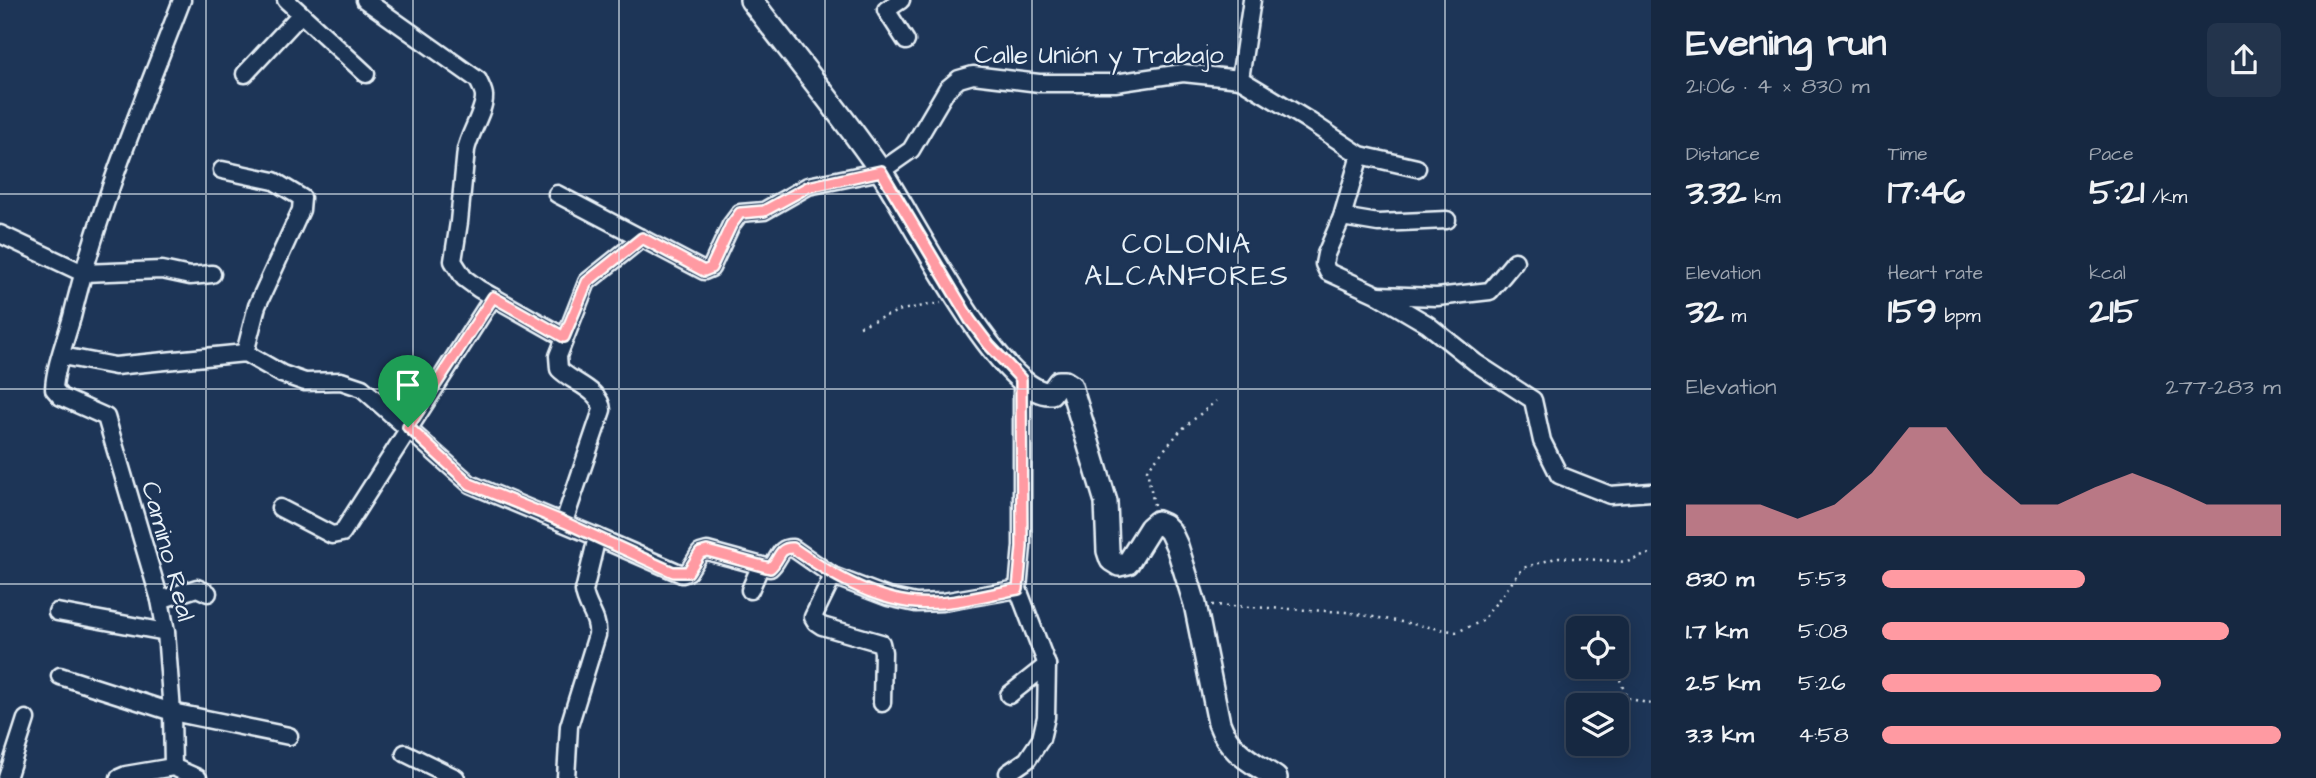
<!DOCTYPE html>
<html lang="en">
<head>
<meta charset="utf-8">
<style>
  body { margin:0; font-family:"Architects Daughter",sans-serif; background:#23344c; color:#f1f3f6; height:100vh; display:flex; flex-direction:column; font-size:26px; white-space:nowrap }
  * { box-sizing:border-box; margin:0 }
  p { font-size:23px; color:#9ea6b1 }
  .icon { flex:none; width:38px; height:38px; fill:none; stroke:currentColor; stroke-width:2; stroke-linecap:round; stroke-linejoin:round }
  .map { position:relative; flex:1; overflow:hidden }
  .panel { display:flex; flex-direction:column; background:#162841; width:665px }
  .panel>* { flex:none }
  .tools { position:absolute; left:1566px; top:616px; display:grid; gap:14px }
  .tools a { display:grid; place-items:center; width:63px; height:63px; border-radius:10px; background:#162841; box-shadow:0 4px 18px #0003,0 0 0 2px #35445a; font-size:35px }
  .pin { position:absolute; display:grid; place-items:center; width:60px; height:60px; color:#fff; margin:-72px -30px; border-radius:50% 50% 50% 0; rotate:-45deg; box-shadow:0 0 7px #0007 }
  .pin .icon { rotate:45deg }
  .round { display:grid; place-items:center; flex:none; width:74px; height:74px; border-radius:10px; background:#23344c }
  .head { display:flex; align-items:center; justify-content:space-between; height:119px; padding:0 35px }
  h1 { font-size:38px; font-weight:700; line-height:52px }
  .metrics { display:grid; grid-template-columns:repeat(3,1fr); gap:10px; height:119px; padding:7px 35px }
  .metrics div { display:grid; align-content:center }
  .metrics b { font-size:35px; font-weight:700 }
  .metrics small { font-size:19px; font-weight:400 }
  .metrics p { font-size:19px }
  .chart { height:196px; padding:14px 35px }
  .chart p { display:flex; justify-content:space-between }
  .chart svg { width:100%; height:126px; margin-top:7px; fill:#ff9aa2; opacity:.7 }
  ul { padding:0 35px; list-style:none; font-size:23px }
  li { display:grid; grid-template-columns:112px 84px 1fr; align-items:center; height:52px }
  li i { height:18px; border-radius:9px; background:#ff9aa2 }
  main { display:flex; flex:1; min-height:0 }
  .map>svg:first-child { display:block }
</style>
</head>
<body>
<main>
<div class="map">
<svg width="1651" height="778" viewBox="0 0 1651 778">
  <rect width="100%" height="100%" fill="#1d3557"/>
  <filter id="ink" filterUnits="userSpaceOnUse"><feTurbulence type="fractalNoise" baseFrequency=".0143" numOctaves="2"/><feDisplacementMap in="SourceGraphic" scale="14" xChannelSelector="R" yChannelSelector="G"/><feConvolveMatrix kernelMatrix="1 2 1 2 8 2 1 2 1" color-interpolation-filters="sRGB"/></filter>
  <g filter="url(#ink)">
    <g fill="none" stroke-linecap="round" stroke-linejoin="round">
      <g stroke="#e8f1f8" stroke-width="21">
        <g id="street">
          <path d="M286,0L366,74"/>
          <path d="M365,0L478,80C480,85 484,91 484,96C485,110 469,134 466,150L459,222L453,261L464,278L479,289L564,337"/>
          <path d="M901,0L886,10L906,41"/>
          <path d="M245,74L300,15"/>
          <path d="M1240,79L1306,119L1360,155L1417,168"/>
          <path d="M1360,155L1342,217L1326,254L1324,264L1328,272L1376,294L1427,324L1476,363L1533,400L1542,441L1559,475L1610,495L1651,492"/>
          <path d="M222,170L274,181L302,198L301,210L257,306L245,353"/>
          <path d="M557,194L704,271L711,268L731,225L740,213L764,211L808,186L881,171L911,150L947,89L959,79L973,75L1039,83H1115L1183,73L1240,79L1252,0"/>
          <path d="M1342,217L1378,223L1447,220"/>
          <path d="M0,234L83,273L162,270L190,276L212,274"/>
          <path d="M1378,295L1437,297L1490,291L1515,261"/>
          <path d="M62,356L115,366L245,353L282,374L305,382L341,381L362,388L470,484L597,537L584,591C586,607 599,618 597,635L569,726L566,778"/>
          <path d="M280,508L332,535L342,533L493,297"/>
          <path d="M564,522L602,410C601,390 571,382 559,369L558,356L587,282L642,238"/>
          <path d="M597,537L682,574L688,572L700,553L707,551L770,568C780,560 778,547 793,548L833,576L888,597L916,603L943,602L1018,589"/>
          <path d="M833,576L813,617L816,622L822,626L881,643L883,652L882,703"/>
          <path d="M750,590L760,567"/>
          <path d="M160,600L197,588L208,593"/>
          <path d="M57,612L166,632"/>
          <path d="M60,676L172,712L289,736"/>
          <path d="M1009,695L1047,665"/>
          <path d="M405,753L456,778"/>
          <path d="M173,767L172,712L166,632L160,600L106,417L61,397L54,389C55,366 66,339 72,317C98,208 142,104 182,0"/>
          <path d="M173,767L198,778"/>
          <path d="M1008,773L1027,760L1041,739L1046,717L1047,665L1018,589L1022,546V379"/>
          <path d="M7,778L26,719"/>
          <path d="M119,778L126,775L173,767"/>
        </g>
      </g>
      <g stroke="#e8f1f8" stroke-width="26">
        <path id="secondary" d="M751,0C794,56 840,112 880,170C908,210 1001,398 1051,393L1059,382H1065L1071,386L1106,502L1108,551L1111,560L1119,565L1128,563L1150,528L1157,522L1164,525L1170,531L1177,546L1195,604L1219,723C1230,753 1251,761 1276,778"/>
      </g>
      <g stroke="#e8f1f8" stroke-width="2.5" stroke-dasharray="2 5" stroke-linecap="butt">
        <path d="M860,326L901,310L941,303"/>
        <path d="M1154,505L1147,470L1181,430L1216,401"/>
        <path d="M1212,605L1346,612L1457,632L1482,621L1523,568L1559,557L1627,562L1651,553"/>
        <path d="M1603,667L1620,680L1627,698L1651,704"/>
      </g>
      <use href="#street" stroke="#1d3557" stroke-width="16"/>
      <use href="#secondary" stroke="#1d3557" stroke-width="21"/>
    </g>
  </g>
  <g fill="none" stroke-linecap="round" stroke-linejoin="round" filter="url(#ink)">
    <g stroke="#fff" stroke-width="14">
      <path id="route" d="M881,171L970,320L989,345L1021,379L1022,547L1018,589C986,595 949,606 916,603C871,599 829,573 793,548C778,547 780,560 770,568L707,551L700,553L688,572H673L564,522L470,484L408,427L493,297L564,337L587,282L642,238L704,271L711,268L731,225L740,213L764,211L808,187Z"/>
    </g>
    <use href="#route" stroke="#ff9aa2" stroke-width="9"/>
  </g>
  <path fill="none" stroke="#e8f1f8" stroke-width="2" stroke-opacity="0.55" d="M206,0V778M413,0V778M619,0V778M825,0V778M1032,0V778M1238,0V778M1445,0V778M0,194H1651M0,389H1651M0,584H1651"/>
  <g text-anchor="middle" stroke-width="5" stroke-linejoin="round" paint-order="stroke">
    <g font-size="26" fill="#e8f1f8" stroke="#1d3557">
      <text x="1099" y="63">Calle Unión y Trabajo</text>
      <text transform="translate(169 551) rotate(75)" y="9">Camino Real</text>
    </g>
    <g font-size="28" letter-spacing="2" fill="#e8f1f8" stroke="#1d3557">
      <text x="1187" y="253">COLONIA<tspan x="1187" dy="32">ALCANFORES</tspan></text>
    </g>
  </g>
</svg>
<div class="tools">
<a><svg class="icon" aria-label="locate" viewBox="0 0 24 24"><circle cx="12" cy="12" r="6"/><path d="M12 2v4M12 18v4M2 12h4M18 12h4"/></svg></a>
<a><svg class="icon" aria-label="layers" viewBox="0 0 24 24"><path d="M12 4l9 5-9 5-9-5zM3 14l9 5 9-5"/></svg></a>
</div>
<div class="pin" style="left:408px;top:427px;background:#1e9e55"><svg class="icon" aria-label="arrive" viewBox="0 0 24 24"><path d="M6 21V4h12l-3 4 3 4H6"/></svg></div>
</div>
<section class="panel">
<div class="head"><div><h1>Evening run</h1><p>21:06 · 4 × 830 m</p></div><a class="round"><svg class="icon" aria-label="share" viewBox="0 0 24 24"><path d="M12 15V3M7 8l5-5 5 5M5 13v7h14v-7"/></svg></a></div>
<div class="metrics">
<div><p>Distance</p><b>3.32<small> km</small></b></div>
<div><p>Time</p><b>17:46</b></div>
<div><p>Pace</p><b>5:21<small> /km</small></b></div>
</div>
<div class="metrics">
<div><p>Elevation</p><b>32<small> m</small></b></div>
<div><p>Heart rate</p><b>159<small> bpm</small></b></div>
<div><p>kcal</p><b>215</b></div>
</div>
<div class="chart"><p><span>Elevation</span>277–283 m</p>
<svg viewBox="0 0 160 44" preserveAspectRatio="none"><path d="M0 44V33L10 33L20 33L30 38L40 33L50 22L60 6L70 6L80 22L90 33L100 33L110 27L120 22L130 27L140 33L150 33L160 33V44z"/></svg>
</div>
<ul>
<li><b>830 m</b>5:53<i style="width:51%"></i></li>
<li><b>1.7 km</b>5:08<i style="width:87%"></i></li>
<li><b>2.5 km</b>5:26<i style="width:70%"></i></li>
<li><b>3.3 km</b>4:58<i style="width:100%"></i></li>
</ul>
</section>
</main>
</body>
</html>
